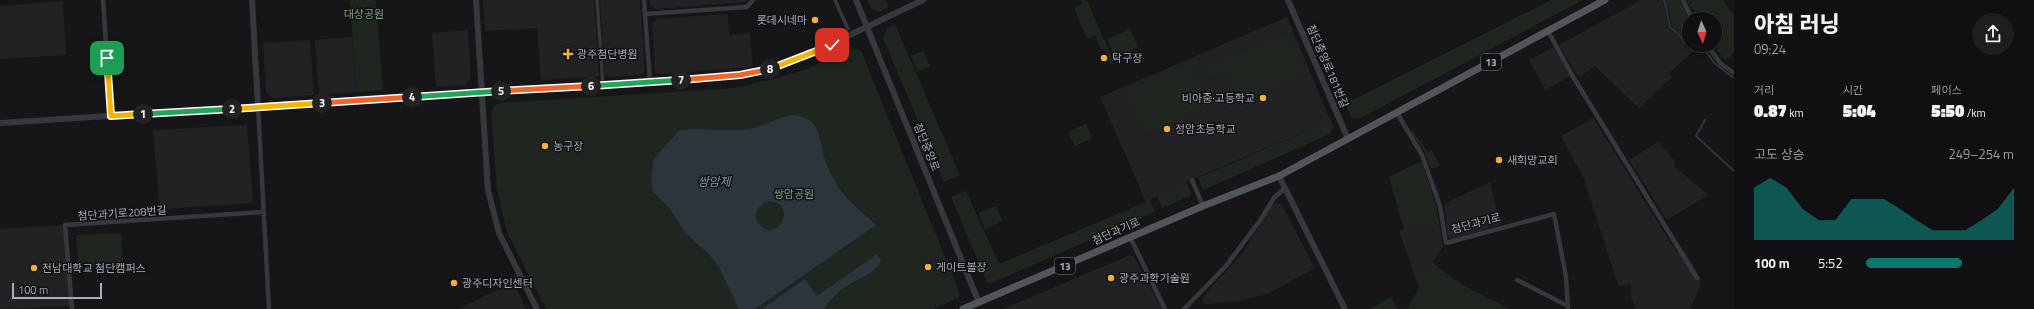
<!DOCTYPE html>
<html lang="ko">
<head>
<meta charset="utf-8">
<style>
  body { margin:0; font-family:"Titillium Web","Noto Sans KR",sans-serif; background:#1e1e20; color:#f1f3f6; height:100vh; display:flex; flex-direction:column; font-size:15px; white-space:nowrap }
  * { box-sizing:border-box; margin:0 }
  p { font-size:13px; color:#9c9d9f }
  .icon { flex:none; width:22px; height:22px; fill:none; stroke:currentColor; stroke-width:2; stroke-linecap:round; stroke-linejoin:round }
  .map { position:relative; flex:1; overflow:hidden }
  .drawer { display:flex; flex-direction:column; background:#101012; width:300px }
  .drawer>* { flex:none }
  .needle { width:26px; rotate:176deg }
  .fabs { position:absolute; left:1682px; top:12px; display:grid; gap:8px }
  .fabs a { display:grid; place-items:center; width:40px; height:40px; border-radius:50%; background:#101012; box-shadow:0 2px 6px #0003,0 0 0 1px #303032; font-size:20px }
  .scale { position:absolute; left:12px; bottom:10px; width:90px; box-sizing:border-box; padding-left:4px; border:2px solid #a8adb8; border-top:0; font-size:11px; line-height:14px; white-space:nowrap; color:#a8adb8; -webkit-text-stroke:3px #111113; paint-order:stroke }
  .pin { position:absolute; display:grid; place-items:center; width:34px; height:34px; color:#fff; margin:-17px; border-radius:8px; box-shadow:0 2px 6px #0006 }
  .km { position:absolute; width:20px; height:20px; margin:-10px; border-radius:50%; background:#222; color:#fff; font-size:11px; line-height:20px; text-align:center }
  .round { display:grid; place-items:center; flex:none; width:42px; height:42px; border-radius:21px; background:#1e1e20 }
  .head { display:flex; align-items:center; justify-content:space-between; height:68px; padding:0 20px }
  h1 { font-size:22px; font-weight:800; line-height:30px }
  .stats { display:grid; grid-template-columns:repeat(3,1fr); gap:6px; height:68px; padding:4px 20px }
  .stats div { display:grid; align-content:center }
  .stats b { font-size:17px; font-weight:800 }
  .stats small { font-size:11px; font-weight:400 }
  .stats p { font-size:11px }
  .chart { height:112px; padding:8px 20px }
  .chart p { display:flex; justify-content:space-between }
  .chart svg { width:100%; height:72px; margin-top:4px; fill:#0f766e; opacity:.7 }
  ul { padding:0 20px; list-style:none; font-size:13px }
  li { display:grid; grid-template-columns:64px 48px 1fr; align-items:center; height:30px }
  li i { height:10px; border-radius:5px; background:#0f766e }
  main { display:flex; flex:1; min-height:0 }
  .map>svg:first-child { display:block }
</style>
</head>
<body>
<main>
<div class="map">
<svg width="1734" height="309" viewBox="0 0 1734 309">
  <rect width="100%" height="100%" fill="#161618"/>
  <g fill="#222225">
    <path d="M483,0H594L599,76L541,80L537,28L485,31Z"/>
    <path d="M600,0H640L645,70L641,75L609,77L605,74Z"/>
    <path d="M650,0H748L746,2L655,9L650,5Z"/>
    <path d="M1641,0H1662L1669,29L1677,35L1685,47L1691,50L1696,49L1669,73L1672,77L1639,108L1595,66L1579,78L1559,45Z"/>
    <path d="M63,1L66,55L0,59V6Z"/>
    <path d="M728,14L729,35L750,33L753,67L658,74L655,72L652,24L656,19Z"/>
    <path d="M1287,17L1326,110L1316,127L1186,182L1146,202L1100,97Z"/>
    <path d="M468,30L471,78L465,85L436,87L432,33Z"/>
    <path d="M352,37L356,92L319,95L315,40Z"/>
    <path d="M310,40L314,95L273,98L266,92L263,43Z"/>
    <path d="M1554,47L1570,76L1545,90L1529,60Z"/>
    <path d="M1593,118L1677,253L1684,250L1701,279L1699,289L1690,309H1636L1631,298V284L1619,287L1584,179L1561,136Z"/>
    <path d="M247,125L253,203L160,209L153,130Z"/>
    <path d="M1658,142L1674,160L1675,167L1708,195L1667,220L1629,160Z"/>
    <path d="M1490,182L1500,225L1452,239L1448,237L1444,204Z"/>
    <path d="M1274,202L1281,204L1315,268L1267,294L1238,301L1206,304L1202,302L1203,297L1242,254Z"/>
    <path d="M1439,222L1443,247L1428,269L1414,274L1399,231Z"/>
    <path d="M65,225L72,306L0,309V229Z"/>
    <path d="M1130,255L1134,256L1162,309H1003Z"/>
    <path d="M513,282L526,309H459Z"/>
  </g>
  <g fill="#1e261f">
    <path d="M350,0H376L383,90L356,92Z"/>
    <path d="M867,0H886L889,7L879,12L871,9Z"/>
    <path d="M1080,0H1087L1114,62L1110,63L1104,49L1101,50L1095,35L1087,39L1074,8L1082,4Z"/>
    <path d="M1551,0H1583L1359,119L1352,118L1345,104Z"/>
    <path d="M1665,0H1680L1689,19V45H1703L1704,48L1687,45L1673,28Z"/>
    <path d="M1689,0H1723L1734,15V53L1725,60L1713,45H1715V19H1700L1687,1Z"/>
    <path d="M895,24L960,175L944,182L883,38L887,29Z"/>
    <path d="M1130,29L1138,47L1115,57L1107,39Z"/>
    <path d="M1286,34L1289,36L1303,70L1302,74L1240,100L1237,99L1225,71L1206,79L1201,68L1221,60L1222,63L1225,59Z"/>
    <path d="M852,47L861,51L959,291V298L933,309H546L507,232L497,190L491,111L495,105L499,103L735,88L789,75L809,68Z"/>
    <path d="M923,51L930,66L917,72L911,56Z"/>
    <path d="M1190,62L1208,106L1144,134L1126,90Z"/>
    <path d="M1326,110L1334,127L1330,134L1203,190L1198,178L1316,127Z"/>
    <path d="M1086,124L1092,138L1075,146L1068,132Z"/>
    <path d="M1412,130L1428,152L1432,150L1440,166L1431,169L1425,153L1410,131Z"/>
    <path d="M1421,161L1436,205L1439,222L1404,230L1389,177Z"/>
    <path d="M1186,182L1192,195L1162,208L1157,196Z"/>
    <path d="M966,191L999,264L1146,202L1149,199L1155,212L991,283L987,282L951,197Z"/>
    <path d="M996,206L1003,221L985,229L978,213Z"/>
    <path d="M121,233L123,265L79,268L76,235Z"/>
    <path d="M1433,262C1454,283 1483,295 1509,309H1407L1419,288L1414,274L1428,269Z"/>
    <path d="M1391,297L1398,309H1370Z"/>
  </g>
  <g fill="#2c353c" fill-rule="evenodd">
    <path d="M793,115C821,118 819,139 825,160C828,169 832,177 837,185C847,201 862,212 876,225L755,309H739L720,269L709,254L685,233L670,209L653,192L651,179L653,163L656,156L680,130C702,127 726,132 748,129C764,127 777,117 793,115ZM769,201C799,203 778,243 760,225C751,216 758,204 769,201Z"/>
    <path d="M877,254L881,261C872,276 859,278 845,287C837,292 830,301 824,309H762L805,279L817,296Z"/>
  </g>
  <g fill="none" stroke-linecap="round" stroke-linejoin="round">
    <g stroke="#2c353c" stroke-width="2">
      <path d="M1664,0L1670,27L1679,35L1684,43L1690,47H1699L1708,54L1714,63L1734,78"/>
      <path d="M1705,120L1696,136L1734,171"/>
    </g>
    <g stroke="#37383d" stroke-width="3.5">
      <path d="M597,0L603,85"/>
      <path d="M835,0L848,29"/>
    </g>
    <g stroke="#37383d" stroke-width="4.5">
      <path d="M103,0L111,116"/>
      <path d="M644,0L650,82"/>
      <path d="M1683,0L1692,19"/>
      <path d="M645,14L747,7L753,0"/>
      <path d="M1548,31L1572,75L1697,278"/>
      <path d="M1707,45L1721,64L1734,73"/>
      <path d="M258,107L269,309"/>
      <path d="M1397,113L1422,155L1440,206L1446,243L1554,214L1566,277L1568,309"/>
      <path d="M1192,180L1203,206"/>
      <path d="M1130,237L1165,309"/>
      <path d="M1517,280L1568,306"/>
      <path d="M72,309L65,225L263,212"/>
      <path d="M1184,309L1226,266L1259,222L1274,198L1285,188"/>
    </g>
    <g stroke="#37383d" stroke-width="6">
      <path d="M252,0L258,107"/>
      <path d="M476,0L488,190L499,233L537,309"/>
      <path d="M856,0L979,303"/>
      <path d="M1288,0L1348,139"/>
      <path d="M0,123L740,75L771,69L806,56L923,0"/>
      <path d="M1279,176L1345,309"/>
    </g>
    <path stroke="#53555c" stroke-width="7" d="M963,309L1203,206L1279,176L1605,0"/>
  </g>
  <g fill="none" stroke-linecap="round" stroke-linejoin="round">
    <g stroke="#fff" stroke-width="8">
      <path id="split-1" d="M107,58L111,116L143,114"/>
    </g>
    <g stroke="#fff" stroke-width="8">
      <path id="split-2" d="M143,114L232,109"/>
    </g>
    <g stroke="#fff" stroke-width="8">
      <path id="split-3" d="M232,109L322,103"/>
    </g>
    <g stroke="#fff" stroke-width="8">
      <path id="split-4" d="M322,103L412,97"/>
    </g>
    <g stroke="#fff" stroke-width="8">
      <path id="split-5" d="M412,97L501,91"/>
    </g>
    <g stroke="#fff" stroke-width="8">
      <path id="split-6" d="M501,91L591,86"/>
    </g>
    <g stroke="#fff" stroke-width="8">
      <path id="split-7" d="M591,86L681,80"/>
    </g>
    <g stroke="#fff" stroke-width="8">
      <path id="split-8" d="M681,80L740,75L770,69"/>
    </g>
    <g stroke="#fff" stroke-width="8">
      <path id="split-9" d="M770,69L832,45"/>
    </g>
    <use href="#split-1" stroke="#f5b400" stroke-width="5"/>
    <use href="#split-2" stroke="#22a559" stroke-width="5"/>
    <use href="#split-3" stroke="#f5b400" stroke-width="5"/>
    <use href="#split-4" stroke="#f0652b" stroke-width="5"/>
    <use href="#split-5" stroke="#22a559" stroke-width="5"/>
    <use href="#split-6" stroke="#f0652b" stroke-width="5"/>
    <use href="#split-7" stroke="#22a559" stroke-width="5"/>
    <use href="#split-8" stroke="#f0652b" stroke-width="5"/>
    <use href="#split-9" stroke="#f5b400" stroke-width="5"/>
  </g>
  <g fill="#f2b134" stroke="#111113" stroke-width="1.5">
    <circle cx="815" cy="20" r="4"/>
    <path d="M566 48h4v4h4v4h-4v4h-4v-4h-4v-4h4z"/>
    <circle cx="1104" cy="58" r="4"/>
    <circle cx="1263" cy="98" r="4"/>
    <circle cx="1167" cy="129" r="4"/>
    <circle cx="545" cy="146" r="4"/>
    <circle cx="1499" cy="160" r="4"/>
    <circle cx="928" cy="267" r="4"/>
    <circle cx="34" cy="268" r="4"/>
    <circle cx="1111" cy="278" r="4"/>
    <circle cx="454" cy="283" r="4"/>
  </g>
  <g text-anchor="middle" stroke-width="3" stroke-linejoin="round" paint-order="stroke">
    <g fill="#111113" stroke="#7b7e86" stroke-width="1">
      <rect x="1481" y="54" width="20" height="16" rx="3"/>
      <rect x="1055" y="258" width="20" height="16" rx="3"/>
    </g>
    <g font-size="10" font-weight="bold" fill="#a8adb8">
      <text x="1491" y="66">13</text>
      <text x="1065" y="270">13</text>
    </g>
    <g font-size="11" fill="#7fa381" stroke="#111113">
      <text x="364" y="18">대상공원</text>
      <text x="794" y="198">쌍암공원</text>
    </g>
    <g font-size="11" fill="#a8adb8" stroke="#111113" text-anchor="start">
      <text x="807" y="24" text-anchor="end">롯데시네마</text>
      <text x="577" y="58">광주첨단병원</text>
      <text x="1112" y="62">탁구장</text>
      <text x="1255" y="102" text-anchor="end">비아중·고등학교</text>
      <text x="1175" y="133">정암초등학교</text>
      <text x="553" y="150">농구장</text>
      <text x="1507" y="164">새희망교회</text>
      <text x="936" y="271">게이트볼장</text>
      <text x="42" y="272">전남대학교 첨단캠퍼스</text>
      <text x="1119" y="282">광주과학기술원</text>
      <text x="462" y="287">광주디자인센터</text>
    </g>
    <g font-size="11" fill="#a8adb8" stroke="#111113">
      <text transform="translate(1328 66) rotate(67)" y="4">첨단중앙로181번길</text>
      <text transform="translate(927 147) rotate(68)" y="4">첨단중앙로</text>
      <text transform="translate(122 213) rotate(-4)" y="4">첨단과기로208번길</text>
      <text transform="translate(1476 223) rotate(-15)" y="4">첨단과기로</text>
      <text transform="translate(1116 231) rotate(-24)" y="4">첨단과기로</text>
    </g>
    <g font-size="12" font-style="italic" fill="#7f9bb3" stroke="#111113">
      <text x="714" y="186">쌍암제</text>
    </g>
  </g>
</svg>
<div class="fabs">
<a><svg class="needle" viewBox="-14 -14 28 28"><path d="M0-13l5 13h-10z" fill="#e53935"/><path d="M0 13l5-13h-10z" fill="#9c9d9f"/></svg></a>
</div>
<div class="scale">100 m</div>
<div class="pin" style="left:107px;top:58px;background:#1e9e55"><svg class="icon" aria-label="arrive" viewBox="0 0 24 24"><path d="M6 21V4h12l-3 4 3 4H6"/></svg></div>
<div class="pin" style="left:832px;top:45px;background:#d93025"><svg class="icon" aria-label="check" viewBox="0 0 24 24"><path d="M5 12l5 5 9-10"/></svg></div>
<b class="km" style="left:143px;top:114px">1</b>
<b class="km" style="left:232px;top:109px">2</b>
<b class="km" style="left:322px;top:103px">3</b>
<b class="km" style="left:412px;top:97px">4</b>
<b class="km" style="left:501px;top:91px">5</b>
<b class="km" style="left:591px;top:86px">6</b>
<b class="km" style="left:681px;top:80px">7</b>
<b class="km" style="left:770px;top:69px">8</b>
</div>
<section class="drawer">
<div class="head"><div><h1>아침 러닝</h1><p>09:24</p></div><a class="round"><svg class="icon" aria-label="share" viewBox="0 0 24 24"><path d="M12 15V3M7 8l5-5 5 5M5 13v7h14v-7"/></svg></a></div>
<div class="stats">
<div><p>거리</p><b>0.87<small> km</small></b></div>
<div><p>시간</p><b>5:04</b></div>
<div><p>페이스</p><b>5:50<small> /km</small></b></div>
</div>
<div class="chart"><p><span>고도 상승</span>249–254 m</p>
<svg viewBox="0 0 160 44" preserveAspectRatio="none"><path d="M0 44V12L10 6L20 12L30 25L40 32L50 32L60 19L70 19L80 19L90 25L100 32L110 38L120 38L130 38L140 32L150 25L160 12V44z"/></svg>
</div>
<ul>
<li><b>100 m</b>5:52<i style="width:65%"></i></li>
</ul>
</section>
</main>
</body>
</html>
